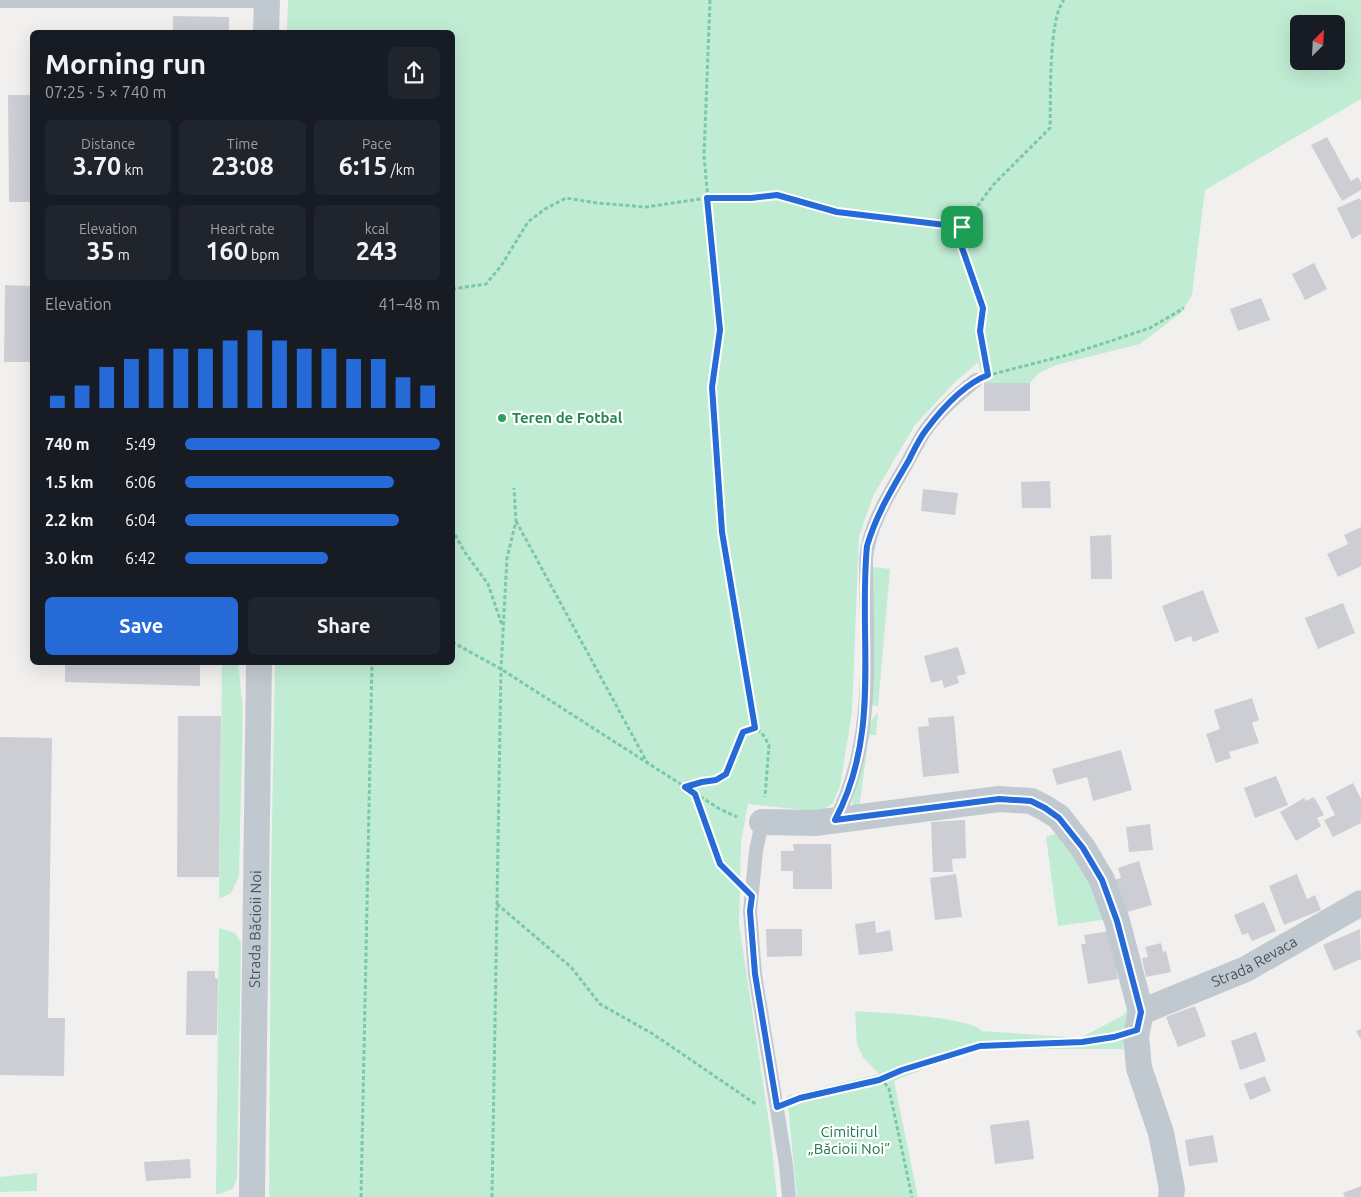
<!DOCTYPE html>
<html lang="en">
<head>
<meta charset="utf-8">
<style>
  body { margin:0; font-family:Ubuntu,sans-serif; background:#20242c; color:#f1f3f6; height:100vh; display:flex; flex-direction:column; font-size:19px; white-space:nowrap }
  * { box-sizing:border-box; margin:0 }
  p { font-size:16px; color:#9ea1a6 }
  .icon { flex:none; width:28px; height:28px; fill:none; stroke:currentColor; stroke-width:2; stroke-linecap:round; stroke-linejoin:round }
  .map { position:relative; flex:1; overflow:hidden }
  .drawer { position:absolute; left:30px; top:30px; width:425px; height:635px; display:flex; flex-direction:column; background:#171b24; border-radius:8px; box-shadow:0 5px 20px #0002 }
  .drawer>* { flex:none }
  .needle { width:32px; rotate:24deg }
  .buttons { position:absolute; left:1290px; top:15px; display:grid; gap:10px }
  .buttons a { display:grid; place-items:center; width:55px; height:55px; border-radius:8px; background:#171b24; box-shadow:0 5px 20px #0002; font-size:25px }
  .pin { position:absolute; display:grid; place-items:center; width:42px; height:42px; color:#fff; margin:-21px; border-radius:10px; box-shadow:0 2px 8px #0006 }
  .round { display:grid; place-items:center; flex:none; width:52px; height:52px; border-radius:8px; background:#20242c }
  .headline { display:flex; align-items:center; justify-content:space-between; height:85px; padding:0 15px }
  h1 { font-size:28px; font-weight:700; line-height:38px }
  .figures { display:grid; grid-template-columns:repeat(3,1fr); gap:8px; height:85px; padding:5px 15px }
  .figures div { display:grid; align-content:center; border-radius:8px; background:#20242c; text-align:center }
  .figures b { font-size:25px; font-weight:700 }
  .figures small { font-size:14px; font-weight:400 }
  .figures p { font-size:14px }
  .chart { height:140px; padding:10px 15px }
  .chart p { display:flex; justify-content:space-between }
  .chart svg { width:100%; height:90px; margin-top:5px; stroke:#256ad6; stroke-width:6 }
  .primary-button { display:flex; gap:10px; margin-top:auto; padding:10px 15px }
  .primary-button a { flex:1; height:58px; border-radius:8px; background:#256ad6; color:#fff; font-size:20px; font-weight:700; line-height:58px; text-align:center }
  .primary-button a+a { background:#20242c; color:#f1f3f6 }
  ul { padding:0 15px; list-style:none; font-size:16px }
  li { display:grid; grid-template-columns:80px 60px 1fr; align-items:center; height:38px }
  li i { height:12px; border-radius:6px; background:#256ad6 }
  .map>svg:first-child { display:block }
</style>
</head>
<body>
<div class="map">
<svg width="1361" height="1197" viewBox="0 0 1361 1197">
  <rect width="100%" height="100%" fill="#f2efef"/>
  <g fill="#c1ecd4" fill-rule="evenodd">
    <path d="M288,0H1361V99L1205,190L1192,295L1182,312L1140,344L1056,365L1039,373L1030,383H984L978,362L953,384L915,425L874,494L859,536L852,712L840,786L833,803L820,812L748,804L741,842L739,924L770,1129L777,1197H269L271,881L275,663L452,662V32H287ZM1299,24H1336V61H1299Z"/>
    <path d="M873,567L890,569L878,706L871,705Z"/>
    <path d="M222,663H238L243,709L239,876L231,893L219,899Z"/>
    <path d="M878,713L876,735H869L859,809L852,803L869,723Z"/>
    <path d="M1054,834H1060L1110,919L1058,926L1046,837Z"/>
    <path d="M219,928L235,933L241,943L237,1178L233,1189L216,1195Z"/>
    <path d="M1129,1006L1123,1049H1000L977,1051L931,1066L894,1081L918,1197H797L787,1096L879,1074L863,1057L857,1044L855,1011C879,1013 968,1016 982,1031L1080,1038L1124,1015Z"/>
    <path d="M37,1173V1191L0,1192V1177Z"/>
  </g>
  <g fill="#ccced4">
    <path d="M173,16L229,17V32H173Z"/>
    <path d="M8,95H32V202H9Z"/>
    <path d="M1327,137L1351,181L1358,177L1361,183V190L1342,201L1311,145Z"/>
    <path d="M1360,198L1361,201V234L1352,239L1337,208Z"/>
    <path d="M1314,263L1327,289L1305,300L1292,274Z"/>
    <path d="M5,285L32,286V362H4Z"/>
    <path d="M1261,298L1270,320L1238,331L1230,309Z"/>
    <rect x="984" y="383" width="46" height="28"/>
    <path d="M1050,481L1051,508H1022L1021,482Z"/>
    <path d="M923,489L958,493L955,515L921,511Z"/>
    <path d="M1361,527V566L1338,577L1327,554L1348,544L1344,535Z"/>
    <path d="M1111,535L1112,579H1091L1090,536Z"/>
    <path d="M1203,590L1219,632L1193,642L1191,636L1175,642L1162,606Z"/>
    <path d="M1343,603L1355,633L1318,649L1305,618Z"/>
    <path d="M958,647L966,674L957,676L959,683L944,688L942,680L931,683L924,656Z"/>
    <path d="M65,662H200V686L65,682Z"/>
    <path d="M1252,698L1259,720L1252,723L1259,743L1229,752L1231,758L1216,763L1206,734L1220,729L1214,710Z"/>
    <path d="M178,716H221L219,877H177Z"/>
    <path d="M954,716L959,773L923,777L918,727L929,726L928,718Z"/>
    <path d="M0,737L52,738L48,1018H65L64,1076L0,1075Z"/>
    <path d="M1121,750L1132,790L1093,801L1087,777L1057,785L1052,769Z"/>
    <path d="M1276,776L1288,805L1255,818L1244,788Z"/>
    <path d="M1353,783L1361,799V823L1333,837L1324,820L1335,815L1326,797Z"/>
    <path d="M1314,797L1324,815L1317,818L1321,826L1296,841L1280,812L1304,798L1306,801Z"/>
    <path d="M965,820L966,858L952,859L953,872H933L931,822Z"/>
    <path d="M1150,824L1153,850L1129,852L1126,827Z"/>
    <path d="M793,844H831L832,889H793V871H781V851H794Z"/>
    <path d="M1139,861L1152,905L1124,913L1114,880L1121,878L1118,868Z"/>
    <path d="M956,874L962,917L935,920L930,878Z"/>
    <path d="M1297,874L1307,899L1315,895L1321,910L1284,925L1269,886Z"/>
    <path d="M1264,902L1276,931L1252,941L1248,933L1242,935L1234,915Z"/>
    <path d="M875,921L876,933L890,930L893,951L859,955L855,924Z"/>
    <path d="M766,929H802V956L767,957Z"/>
    <path d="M1360,929L1361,959L1334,971L1323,945Z"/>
    <path d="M1110,931L1118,979L1088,984L1081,944H1086L1084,935Z"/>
    <path d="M1161,943L1163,952L1166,951L1171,972L1146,977L1142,958L1148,957L1145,947Z"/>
    <path d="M187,971H215V978L218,979L217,1035H186Z"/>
    <path d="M1195,1006L1206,1036L1178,1047L1166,1017Z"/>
    <path d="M1361,1029V1040L1356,1031Z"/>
    <path d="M1256,1032L1266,1061L1240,1070L1231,1041Z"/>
    <path d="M1265,1076L1271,1091L1250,1100L1244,1084Z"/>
    <path d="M1029,1120L1034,1159L995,1164L990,1125Z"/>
    <path d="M1213,1135L1218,1162L1189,1166L1185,1140Z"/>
    <path d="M190,1159L191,1178L146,1181L144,1162Z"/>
    <path d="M1361,1186V1197H1345L1343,1193Z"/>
  </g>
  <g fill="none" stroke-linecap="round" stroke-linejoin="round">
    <g stroke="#7bc8a6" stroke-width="3" stroke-dasharray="4 2.5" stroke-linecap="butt">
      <path d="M710,0L704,156L720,330L712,387L722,532L755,728"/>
      <path d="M452,289L486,284L501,266L528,222L545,209L566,198L597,203L646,207L707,198H751L777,195L837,212L962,227"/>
      <path d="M986,365L979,331L983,307L960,242L962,227L993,185L1050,128C1051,100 1048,19 1064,0"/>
      <path d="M993,374L1071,354L1150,328L1184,308"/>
      <path d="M516,521L648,764"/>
      <path d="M452,529L464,551L488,584L502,625"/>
      <path d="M452,642L501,669L718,808L737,817"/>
      <path d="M685,787L702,782L716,780L726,774L743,732L755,728L762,733L769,745L765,797"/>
      <path d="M695,794L721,864L734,878"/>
      <path d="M497,904L571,967L600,1004L653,1034L757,1105"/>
      <path d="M879,1080L884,1082L889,1089L912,1197"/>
      <path d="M795,1100L879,1080L902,1070L979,1046L1082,1042L1110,1038"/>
      <path d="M361,1197L372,662"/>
      <path d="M492,1197L501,669L507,558L516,521L514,488"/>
    </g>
    <g stroke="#c1c9d0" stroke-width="14">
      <path d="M0,1H267"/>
      <path d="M835,820C877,741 866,645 866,559C869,525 889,494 906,465C912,454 918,442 925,431C938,412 958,395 976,380"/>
      <path d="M762,822L756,851L750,911L755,974L786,1165L789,1197"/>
    </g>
    <g stroke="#c1c9d0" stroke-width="26">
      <path d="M266,32L267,0"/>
      <path d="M762,822L815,823L999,799L1031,801L1045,808L1059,817L1083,848L1102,880L1117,921L1141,1012L1136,1036L1139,1068L1161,1133L1172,1189L1171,1197"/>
      <path id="s1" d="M1141,1012L1246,969L1361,903"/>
      <path id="s2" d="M252,1197L259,662"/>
    </g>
  </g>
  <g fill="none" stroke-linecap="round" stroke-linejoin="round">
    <g stroke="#fff" stroke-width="10">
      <path id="route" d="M777,195L837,212L962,227L960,242L983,308L980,331L988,375C964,384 941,410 926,430C919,439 914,450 909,460C893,487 876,515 867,546C858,639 882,732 835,820L999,799L1031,801L1045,808L1059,818L1083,848L1102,880L1117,921L1141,1012L1137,1030L1114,1037L1082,1042L980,1046L902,1070L879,1080L800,1098L777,1107L755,974L750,911L752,896L720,864L695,794L685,787L702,782L716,780L726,774L743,732L755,728L722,532L712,387L720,330L707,198H751Z"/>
    </g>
    <use href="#route" stroke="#256ad6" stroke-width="6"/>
  </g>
  <circle fill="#2e9e5b" stroke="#fff" stroke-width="2" cx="502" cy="418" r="5"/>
  <g text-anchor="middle" stroke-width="4.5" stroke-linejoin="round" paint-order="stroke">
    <g font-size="15" font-weight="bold" fill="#27864d" stroke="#fff" text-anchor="start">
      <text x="512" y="423">Teren de Fotbal</text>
    </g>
    <g font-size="15" fill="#49525c" stroke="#fff">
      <text dy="5" stroke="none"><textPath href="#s2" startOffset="268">Strada Băcioii Noi</textPath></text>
      <text dy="5" stroke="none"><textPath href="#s1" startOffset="124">Strada Revaca</textPath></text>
    </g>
    <g font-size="15" fill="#1d794f" stroke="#fff">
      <text x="849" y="1137">Cimitirul<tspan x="849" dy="17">„Băcioii Noi”</tspan></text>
    </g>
  </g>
</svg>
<div class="buttons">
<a><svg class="needle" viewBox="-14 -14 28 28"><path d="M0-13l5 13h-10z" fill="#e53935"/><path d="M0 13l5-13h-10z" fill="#9ea1a6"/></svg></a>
</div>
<div class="pin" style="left:962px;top:227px;background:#1e9e55"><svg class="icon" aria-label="arrive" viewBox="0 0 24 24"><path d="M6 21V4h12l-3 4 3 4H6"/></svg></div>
<section class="drawer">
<div class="headline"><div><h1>Morning run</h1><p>07:25 · 5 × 740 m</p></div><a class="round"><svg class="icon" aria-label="share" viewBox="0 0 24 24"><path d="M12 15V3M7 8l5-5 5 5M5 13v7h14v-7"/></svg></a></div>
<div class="figures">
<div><p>Distance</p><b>3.70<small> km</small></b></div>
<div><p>Time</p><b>23:08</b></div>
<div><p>Pace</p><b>6:15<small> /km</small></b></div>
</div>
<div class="figures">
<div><p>Elevation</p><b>35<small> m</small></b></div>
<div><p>Heart rate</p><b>160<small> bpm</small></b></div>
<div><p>kcal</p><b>243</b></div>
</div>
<div class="chart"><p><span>Elevation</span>41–48 m</p>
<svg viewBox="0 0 160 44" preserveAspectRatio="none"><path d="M5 44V38M15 44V33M25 44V24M35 44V20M45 44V15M55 44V15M65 44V15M75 44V11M85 44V6M95 44V11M105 44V15M115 44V15M125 44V20M135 44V20M145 44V29M155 44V33"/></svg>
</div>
<ul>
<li><b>740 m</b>5:49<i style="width:100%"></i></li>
<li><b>1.5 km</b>6:06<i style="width:82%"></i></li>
<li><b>2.2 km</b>6:04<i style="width:84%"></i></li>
<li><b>3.0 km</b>6:42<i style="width:56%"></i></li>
</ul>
<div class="primary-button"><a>Save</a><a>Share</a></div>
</section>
</div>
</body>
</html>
